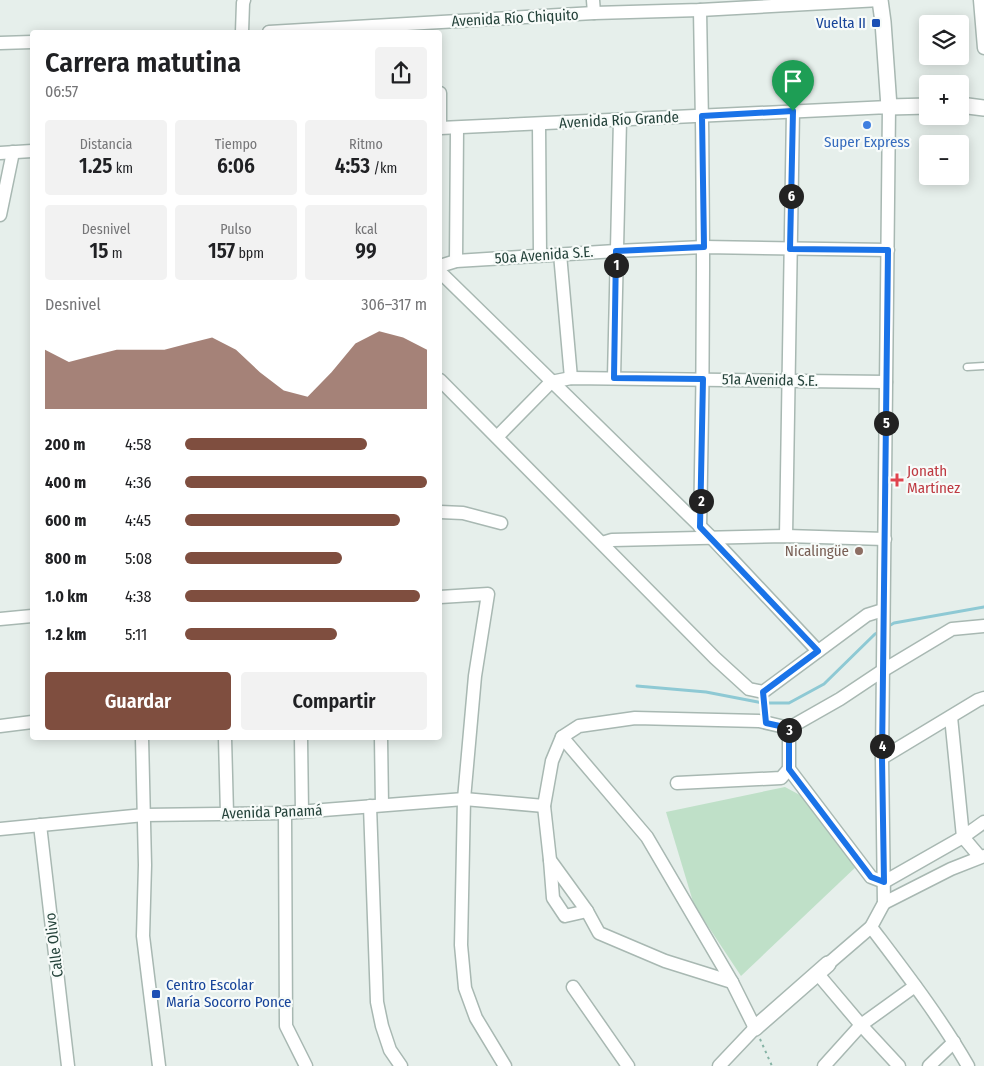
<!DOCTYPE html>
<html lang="es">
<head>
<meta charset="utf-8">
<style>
  body { margin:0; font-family:"Fira Sans Condensed",sans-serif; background:#f2f2f2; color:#202124; height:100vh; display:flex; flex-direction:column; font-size:19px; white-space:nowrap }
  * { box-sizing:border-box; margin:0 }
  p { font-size:16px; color:#757577 }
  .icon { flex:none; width:28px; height:28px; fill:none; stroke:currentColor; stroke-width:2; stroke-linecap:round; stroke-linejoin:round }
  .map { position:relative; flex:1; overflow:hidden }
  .side { position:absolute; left:30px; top:30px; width:412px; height:710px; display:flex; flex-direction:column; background:#fff; border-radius:5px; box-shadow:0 2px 12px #0003 }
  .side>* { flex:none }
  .controls { position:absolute; left:919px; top:15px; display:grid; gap:10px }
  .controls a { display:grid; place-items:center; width:50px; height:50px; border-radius:5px; background:#fff; box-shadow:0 2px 12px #0003; font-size:25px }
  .pin { position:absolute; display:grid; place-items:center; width:42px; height:42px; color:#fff; margin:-51px -21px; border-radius:50% 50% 50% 0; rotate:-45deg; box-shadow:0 0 5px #0007 }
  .pin .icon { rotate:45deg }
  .km { position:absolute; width:25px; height:25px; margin:-12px; border-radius:50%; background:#222; color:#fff; font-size:14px; line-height:25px; text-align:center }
  .round { display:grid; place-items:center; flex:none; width:52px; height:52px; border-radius:5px; background:#f2f2f2 }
  .summary { display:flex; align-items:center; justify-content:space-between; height:85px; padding:0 15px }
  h1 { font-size:28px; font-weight:600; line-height:38px }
  .stats { display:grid; grid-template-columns:repeat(3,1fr); gap:8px; height:85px; padding:5px 15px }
  .stats div { display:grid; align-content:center; border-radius:5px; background:#f2f2f2; text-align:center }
  .stats b { font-size:21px; font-weight:600 }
  .stats small { font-size:14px; font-weight:400 }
  .stats p { font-size:14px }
  .chart { height:140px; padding:10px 15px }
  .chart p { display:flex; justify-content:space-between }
  .chart svg { width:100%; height:90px; margin-top:5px; fill:#7f4e3f; opacity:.7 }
  .action { display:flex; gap:10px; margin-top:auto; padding:10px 15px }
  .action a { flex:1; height:58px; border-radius:5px; background:#7f4e3f; color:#fff; font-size:20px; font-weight:600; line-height:58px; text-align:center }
  .action a+a { background:#f2f2f2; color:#202124 }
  ul { padding:0 15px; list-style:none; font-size:16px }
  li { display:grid; grid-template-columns:80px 60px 1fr; align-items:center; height:38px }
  li i { height:12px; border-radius:6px; background:#7f4e3f }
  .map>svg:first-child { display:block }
</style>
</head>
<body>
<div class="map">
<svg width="984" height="1066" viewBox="0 0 984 1066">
  <rect width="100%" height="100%" fill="#e6efeb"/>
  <path fill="#bfe0c8" d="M785,787L811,801L859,864L741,976L694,905L666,812Z"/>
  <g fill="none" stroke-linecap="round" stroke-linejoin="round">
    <g stroke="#8ec9d4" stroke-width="3">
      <path d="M887,627L894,623L984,607"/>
      <path d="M637,686L706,692L763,703H789L824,684L875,634L879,632"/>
    </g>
    <g stroke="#a8b8b2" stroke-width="9">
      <path id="service" d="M967,367L984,366"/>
    </g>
    <g stroke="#a8b8b2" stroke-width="15">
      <g id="minor">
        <path d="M593,0L594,13"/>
        <path d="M980,0L984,48"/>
        <path d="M700,10C704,182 704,355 700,527"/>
        <path d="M242,32L243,3L244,0"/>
        <path d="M269,32L594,13L700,10L880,0"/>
        <path d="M0,43L32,42"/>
        <path d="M440,93V128"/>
        <path d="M539,124L540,255"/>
        <path d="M440,128L889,107L882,758L884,903L871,927L828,964"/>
        <path d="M0,153L32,151"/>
        <path d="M0,215L13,152"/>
        <path d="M560,254L571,378"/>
        <path d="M456,261L457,128"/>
        <path d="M440,266L456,261L616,251L704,247L888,250"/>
        <path d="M440,272L712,538L818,651"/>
        <path d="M614,378L620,120"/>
        <path d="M440,380L715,658L749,689L763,692L867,615L883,610"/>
        <path d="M497,437L551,382L571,378L886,382"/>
        <path d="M440,512L463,513L501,523"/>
        <path d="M786,536L793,111"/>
        <path d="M602,543L612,540L786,536L885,539"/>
        <path d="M440,597L488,594L475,676L464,799L461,945L465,988L476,1018L505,1066"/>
        <path d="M0,619L32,616"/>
        <path d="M951,717L963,837L980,857"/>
        <path d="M0,726L32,722"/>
        <path d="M789,728V769L871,877L884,882L963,837L984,822"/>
        <path d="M562,737L647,837L732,982L755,1028L719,1066"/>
        <path d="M142,738L145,865L143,936L159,1066"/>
        <path d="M225,738L227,814"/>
        <path d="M301,738L302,812"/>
        <path d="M381,738L382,805"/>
        <path d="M882,758L978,700L984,698"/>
        <path d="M677,783L781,778L789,769"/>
        <path d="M370,806L377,1002L382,1026L390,1050L401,1066"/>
        <path d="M285,813L286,1026L306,1066"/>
        <path d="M40,825L68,1066"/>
        <path d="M0,829L144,815L285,813L464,799L544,806"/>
        <path d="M550,860L553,898L565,916L587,911"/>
        <path d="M884,903L951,869L984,856"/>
        <path d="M871,927C905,972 940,1017 968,1066"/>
        <path d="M817,973L861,1025L899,1066"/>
        <path d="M732,982L665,961L599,933L587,911L550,860L544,806L552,761L562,737L579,726L635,718L759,721L789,728L840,699L882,671L952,629L984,626"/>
        <path d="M573,987L628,1066"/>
        <path d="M824,1066L861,1025L915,986"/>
        <path d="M929,1066L954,1042"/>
      </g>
    </g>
    <g stroke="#a8b8b2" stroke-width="18">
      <g id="tertiary">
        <path d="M880,0L883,22L889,107L928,106"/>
        <path d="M960,105L984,108"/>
        <path d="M755,1028L828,964"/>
      </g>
    </g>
    <path stroke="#86b3a5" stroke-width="2" stroke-dasharray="2.5 4" stroke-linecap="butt" d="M760,1039L772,1066"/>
    <use href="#service" stroke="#fff" stroke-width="6"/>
    <use href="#minor" stroke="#fff" stroke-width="12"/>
    <use href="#tertiary" stroke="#fff" stroke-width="15"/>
  </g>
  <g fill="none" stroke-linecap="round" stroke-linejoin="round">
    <g stroke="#fff" stroke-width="10">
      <path id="route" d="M793,111L790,249L888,250L882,758L884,882L871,877L789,769V728L766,723L763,692L818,651L700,527L703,379L614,378L616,251L704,247L702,116Z"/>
    </g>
    <use href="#route" stroke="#1a73e8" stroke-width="6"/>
  </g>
  <g fill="#1a4fb4" stroke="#f7fbf9" stroke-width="2">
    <rect x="871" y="18" width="10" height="10" rx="2.5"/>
    <rect x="151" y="989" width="10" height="10" rx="2.5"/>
  </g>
  <circle fill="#3f7fe0" stroke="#f7fbf9" stroke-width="2" cx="867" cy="125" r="5"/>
  <path fill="#e0444e" stroke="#f7fbf9" stroke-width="2" d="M894.5 472.5h5v5h5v5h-5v5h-5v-5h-5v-5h5z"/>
  <circle fill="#8d6e63" stroke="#f7fbf9" stroke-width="2" cx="859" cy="551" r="5"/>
  <g text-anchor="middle" stroke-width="4.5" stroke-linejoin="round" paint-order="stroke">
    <g font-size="15" fill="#24423a" stroke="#f7fbf9">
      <text transform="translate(515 18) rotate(-3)" y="5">Avenida Río Chiquito</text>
      <text transform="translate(619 120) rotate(-3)" y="5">Avenida Río Grande</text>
      <text transform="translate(544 255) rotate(-4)" y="5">50a Avenida S.E.</text>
      <text transform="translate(770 380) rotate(1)" y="5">51a Avenida S.E.</text>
      <text transform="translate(272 812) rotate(-2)" y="5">Avenida Panamá</text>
      <text transform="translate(54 945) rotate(-97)" y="5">Calle Olivo</text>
    </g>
    <g font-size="15" fill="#164399" stroke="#f7fbf9" text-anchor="end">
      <text x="866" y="28">Vuelta II</text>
      <text x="166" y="990" text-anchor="start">Centro Escolar<tspan x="166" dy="17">María Socorro Ponce</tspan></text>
    </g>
    <g font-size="15" fill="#366cbe" stroke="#f7fbf9">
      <text x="867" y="147">Super Express</text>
    </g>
    <g font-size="15" fill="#be3a42" stroke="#f7fbf9" text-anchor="start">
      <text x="907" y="476">Jonath<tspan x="907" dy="17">Martínez</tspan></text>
    </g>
    <g font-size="15" fill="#785e54" stroke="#f7fbf9" text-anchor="end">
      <text x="849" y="556">Nicalingüe</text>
    </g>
  </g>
</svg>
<div class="controls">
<a><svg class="icon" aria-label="layers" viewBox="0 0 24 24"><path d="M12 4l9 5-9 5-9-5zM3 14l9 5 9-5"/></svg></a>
<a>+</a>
<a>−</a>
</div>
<div class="pin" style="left:793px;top:111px;background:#1e9e55"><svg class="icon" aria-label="arrive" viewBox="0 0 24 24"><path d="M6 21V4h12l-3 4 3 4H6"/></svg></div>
<b class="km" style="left:616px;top:265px">1</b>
<b class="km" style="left:701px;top:501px">2</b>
<b class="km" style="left:789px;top:730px">3</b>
<b class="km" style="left:882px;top:746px">4</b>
<b class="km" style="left:886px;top:423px">5</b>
<b class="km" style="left:791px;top:196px">6</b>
<section class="side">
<div class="summary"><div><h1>Carrera matutina</h1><p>06:57</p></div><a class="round"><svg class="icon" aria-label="share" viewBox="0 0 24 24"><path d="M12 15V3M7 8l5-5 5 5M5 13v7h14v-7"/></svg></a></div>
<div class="stats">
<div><p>Distancia</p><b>1.25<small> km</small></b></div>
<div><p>Tiempo</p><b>6:06</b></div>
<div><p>Ritmo</p><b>4:53<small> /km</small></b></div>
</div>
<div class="stats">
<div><p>Desnivel</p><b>15<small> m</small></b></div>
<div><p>Pulso</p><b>157<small> bpm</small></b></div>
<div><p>kcal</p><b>99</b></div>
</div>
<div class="chart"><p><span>Desnivel</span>306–317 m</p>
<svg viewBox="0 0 160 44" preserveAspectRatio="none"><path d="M0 44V15L10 21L20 18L30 15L40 15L50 15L60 12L70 9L80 15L90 26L100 35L110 38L120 26L130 12L140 6L150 9L160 15V44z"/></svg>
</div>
<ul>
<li><b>200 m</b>4:58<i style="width:75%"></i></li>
<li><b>400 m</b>4:36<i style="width:100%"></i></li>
<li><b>600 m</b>4:45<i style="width:89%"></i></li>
<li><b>800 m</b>5:08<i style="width:65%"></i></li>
<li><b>1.0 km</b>4:38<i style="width:97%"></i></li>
<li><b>1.2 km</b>5:11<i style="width:63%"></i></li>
</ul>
<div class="action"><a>Guardar</a><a>Compartir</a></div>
</section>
</div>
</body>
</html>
